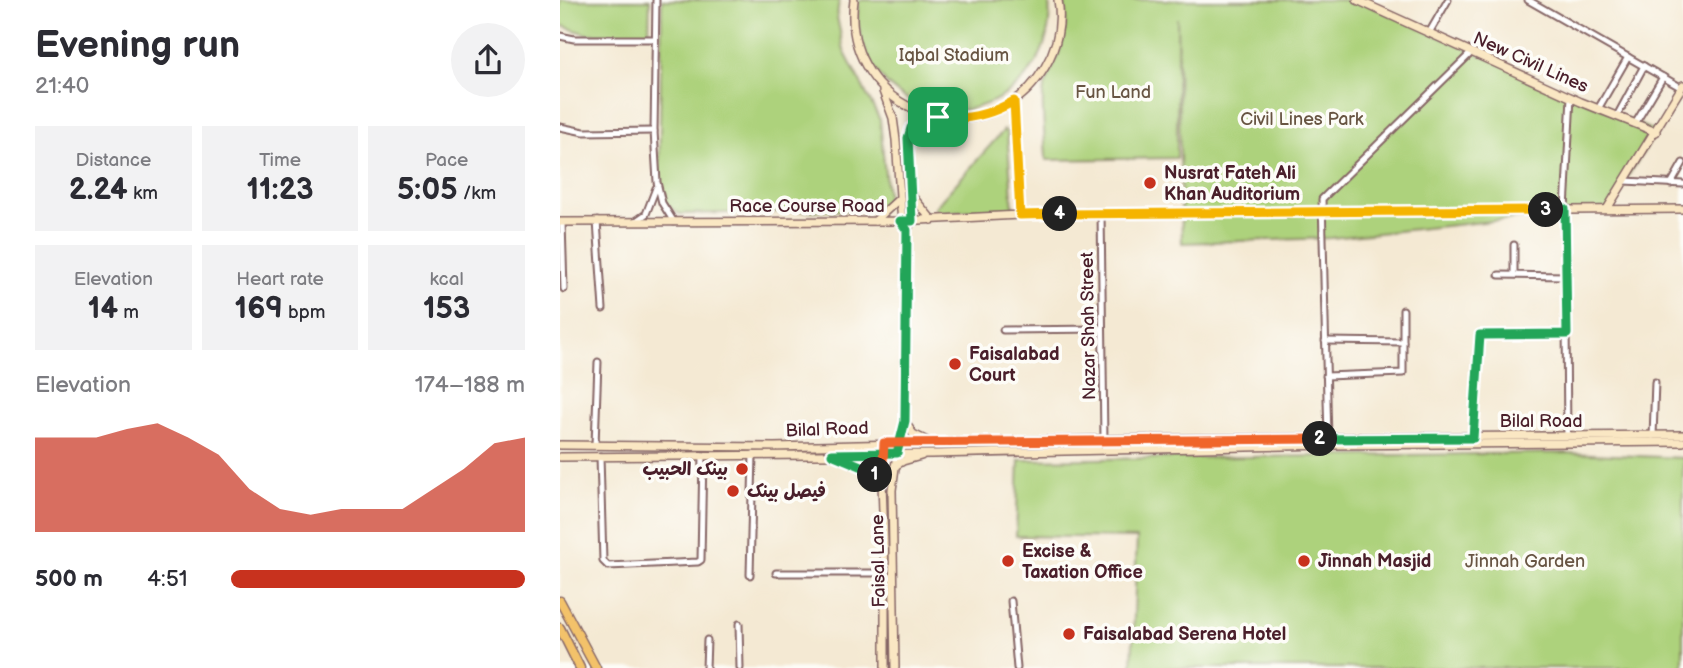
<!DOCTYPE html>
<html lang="en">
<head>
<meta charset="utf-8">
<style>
  body { margin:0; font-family:"Balsamiq Sans","Playpen Sans Arabic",sans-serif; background:#f2f2f3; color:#2b2b33; height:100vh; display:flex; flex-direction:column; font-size:26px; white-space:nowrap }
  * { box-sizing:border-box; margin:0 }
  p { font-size:23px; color:#7c7c81 }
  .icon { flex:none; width:38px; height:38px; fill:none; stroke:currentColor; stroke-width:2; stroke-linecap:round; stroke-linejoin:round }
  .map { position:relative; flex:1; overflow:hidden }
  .panel { display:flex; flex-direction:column; background:#fff; width:560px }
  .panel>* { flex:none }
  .pin { position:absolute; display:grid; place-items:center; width:60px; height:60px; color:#fff; margin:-30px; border-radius:14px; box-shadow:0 4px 10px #0006 }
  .km { position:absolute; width:35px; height:35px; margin:-18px; border-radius:50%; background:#222; color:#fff; font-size:19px; line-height:35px; text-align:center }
  .round { display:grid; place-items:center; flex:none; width:74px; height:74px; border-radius:37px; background:#f2f2f3 }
  .summary { display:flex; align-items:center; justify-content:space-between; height:119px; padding:0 35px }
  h1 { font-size:38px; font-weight:800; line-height:52px }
  .stats { display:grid; grid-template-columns:repeat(3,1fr); gap:10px; height:119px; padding:7px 35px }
  .stats div { display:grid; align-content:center; border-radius:0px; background:#f2f2f3; text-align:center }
  .stats b { font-size:30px; font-weight:800 }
  .stats small { font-size:19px; font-weight:400 }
  .stats p { font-size:19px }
  .chart { height:196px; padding:14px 35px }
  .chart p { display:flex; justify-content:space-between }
  .chart svg { width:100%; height:126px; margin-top:7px; fill:#c8321e; opacity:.7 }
  ul { padding:0 35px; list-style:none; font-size:23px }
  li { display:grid; grid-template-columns:112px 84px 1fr; align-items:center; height:52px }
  li i { height:18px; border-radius:9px; background:#c8321e }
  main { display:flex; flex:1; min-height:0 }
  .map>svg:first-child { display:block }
</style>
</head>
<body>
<main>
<section class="panel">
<div class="summary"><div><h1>Evening run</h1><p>21:40</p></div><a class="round"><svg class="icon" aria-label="share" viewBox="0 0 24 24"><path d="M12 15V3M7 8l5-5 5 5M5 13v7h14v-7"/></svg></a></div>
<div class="stats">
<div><p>Distance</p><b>2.24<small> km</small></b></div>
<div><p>Time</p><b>11:23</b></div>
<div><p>Pace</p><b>5:05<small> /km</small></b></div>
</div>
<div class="stats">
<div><p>Elevation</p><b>14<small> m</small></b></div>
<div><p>Heart rate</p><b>169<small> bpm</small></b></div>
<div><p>kcal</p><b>153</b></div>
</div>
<div class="chart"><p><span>Elevation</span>174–188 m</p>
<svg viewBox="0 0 160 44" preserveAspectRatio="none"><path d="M0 44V11L10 11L20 11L30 8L40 6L50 11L60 17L70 29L80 36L90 38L100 36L110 36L120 36L130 29L140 22L150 13L160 11V44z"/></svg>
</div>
<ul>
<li><b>500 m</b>4:51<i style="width:100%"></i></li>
</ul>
</section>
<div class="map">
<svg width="1123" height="668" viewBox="0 0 1123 668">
  <rect width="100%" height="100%" fill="#fdfcf7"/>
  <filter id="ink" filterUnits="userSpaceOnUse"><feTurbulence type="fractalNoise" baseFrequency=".0143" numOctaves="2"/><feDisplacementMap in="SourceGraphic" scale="14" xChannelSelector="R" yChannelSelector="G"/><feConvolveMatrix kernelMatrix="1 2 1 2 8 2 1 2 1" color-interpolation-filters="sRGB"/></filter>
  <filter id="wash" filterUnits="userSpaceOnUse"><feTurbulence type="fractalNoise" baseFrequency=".00686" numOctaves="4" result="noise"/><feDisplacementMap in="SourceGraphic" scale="28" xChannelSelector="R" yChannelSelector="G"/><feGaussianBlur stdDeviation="1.57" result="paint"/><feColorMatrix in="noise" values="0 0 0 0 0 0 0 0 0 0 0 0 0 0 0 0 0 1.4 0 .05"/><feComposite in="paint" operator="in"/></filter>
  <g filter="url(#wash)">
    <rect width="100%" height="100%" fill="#f4e9d3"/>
    <g fill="#add27c" stroke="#7c7854" stroke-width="2">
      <path d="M0,0H90L89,34H26L0,25Z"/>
      <path d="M102,0H279L277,17L284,51L320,120L327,196L324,204L301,210L120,214C109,208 101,201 99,188Z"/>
      <path d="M299,0H489C499,113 351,154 306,52C299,36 296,17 299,0Z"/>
      <path d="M504,0H797L1096,132L1047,209L771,238L622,243L617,18V158L486,160C486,144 480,101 484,89C496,56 511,39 504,0Z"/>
      <path d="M444,130L447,132L453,209L376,212L375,207Z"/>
      <path d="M1007,453L1123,458V668H572L577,538L456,536L459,460Z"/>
    </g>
  </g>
  <g filter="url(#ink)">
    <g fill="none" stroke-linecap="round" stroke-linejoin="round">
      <g stroke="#866666" stroke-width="9">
        <g id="street">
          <path d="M96,0L94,131L97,182L102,203L114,222"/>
          <path d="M968,0L1122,88"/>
          <path d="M869,33L888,0"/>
          <path d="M0,36L14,39H95"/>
          <path d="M454,101L460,215"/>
          <path d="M1038,109L1068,57"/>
          <path d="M1057,116L1084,66"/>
          <path d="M1075,124L1103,77"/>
          <path d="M0,127L24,132L94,131"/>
          <path d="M1065,181L1123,184"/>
          <path d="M1111,184L1123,163"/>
          <path d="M541,213L544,439"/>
          <path d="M37,221L43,309"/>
          <path d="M76,221L86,214L96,188"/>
          <path d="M2,222L4,289"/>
          <path d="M954,274V245"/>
          <path d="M939,275L1006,276"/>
          <path d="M443,330L542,329"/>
          <path d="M765,341L843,342"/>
          <path d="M766,376L843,373V310"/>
          <path d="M1093,436L1095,382"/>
          <path d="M1007,437L1005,209L1011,97"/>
          <path d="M913,438L920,335L1007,334"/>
          <path d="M768,439L762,199L912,52"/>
          <path d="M35,445L38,362"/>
          <path d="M40,456L43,561L48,566L138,562L141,560L143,455"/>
          <path d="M216,573H325"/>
          <path d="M190,575L193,454"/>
          <path d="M451,601L457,668"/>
          <path d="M179,624L180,668"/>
          <path d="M146,668L147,640"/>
        </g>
      </g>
      <g stroke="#866666" stroke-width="10">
        <g id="secondary">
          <path d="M294,0C279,112 427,165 485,67C497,47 502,23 498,0"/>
          <path d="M797,0L1021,102L1096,132"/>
          <path d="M323,91L333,118L336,140L342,224"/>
          <path d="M352,196L372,220"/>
          <path d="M1047,209L1123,85"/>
          <path d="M315,221L340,198"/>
          <path d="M0,222L340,221L460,215L1123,209"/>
          <path d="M345,422L353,434L367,441"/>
          <path d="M324,443L322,482L325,573V668"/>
          <path d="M0,445L214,447L544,439L1123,435"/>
          <path d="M278,456L303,467L322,482"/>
          <path d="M0,457L372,454L770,445L1123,442"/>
          <path d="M335,466L343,461L361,456"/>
          <path d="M335,668L332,490L337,453L345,421L347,230L352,221L348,138L351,128L363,114"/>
        </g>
      </g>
      <g stroke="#866666" stroke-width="11">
        <g id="primary">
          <path d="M0,601L36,668"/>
          <path d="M0,628L20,668"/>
        </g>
      </g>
      <use href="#street" stroke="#fff" stroke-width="5"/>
      <use href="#secondary" stroke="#fae7c3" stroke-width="7"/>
      <use href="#primary" stroke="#f3c26a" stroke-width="8"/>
    </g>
  </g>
  <g fill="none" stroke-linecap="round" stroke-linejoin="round" filter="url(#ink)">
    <g stroke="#fff" stroke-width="14">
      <path id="split-1" d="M315,475L303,467L272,454L337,453L345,421L347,230L340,221H352L348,138L351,128L363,114L378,117"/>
    </g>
    <g stroke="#fff" stroke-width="14">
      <path id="split-2" d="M315,475L322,482L324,443L760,439"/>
    </g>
    <g stroke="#fff" stroke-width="14">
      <path id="split-3" d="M760,439L913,438L920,335L1007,334L1005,209L986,210"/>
    </g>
    <g stroke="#fff" stroke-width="14">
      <path id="split-4" d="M500,214L986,210"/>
    </g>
    <g stroke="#fff" stroke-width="14">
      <path id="split-5" d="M378,117C406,121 430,115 454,101L460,215L500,214"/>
    </g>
    <use href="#split-1" stroke="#22a559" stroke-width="9"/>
    <use href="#split-2" stroke="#f0652b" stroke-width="9"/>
    <use href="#split-3" stroke="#22a559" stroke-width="9"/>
    <use href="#split-4" stroke="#f5b400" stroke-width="9"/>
    <use href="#split-5" stroke="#f5b400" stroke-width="9"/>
  </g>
  <g fill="#c8321e" stroke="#fdfcf7" stroke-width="2.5">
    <circle cx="590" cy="183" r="7"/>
    <circle cx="395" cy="364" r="7"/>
    <circle cx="182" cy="469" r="7"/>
    <circle cx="173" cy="491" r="7"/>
    <circle cx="448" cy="561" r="7"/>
    <circle cx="744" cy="561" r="7"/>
    <circle cx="509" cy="634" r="7"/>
  </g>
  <g text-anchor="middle" stroke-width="7" stroke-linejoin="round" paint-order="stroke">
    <g font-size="18" fill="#685543" stroke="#fdfcf7">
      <text x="394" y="61">Iqbal Stadium</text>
      <text x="553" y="98">Fun Land</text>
      <text x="742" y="125">Civil Lines Park</text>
      <text x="965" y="567">Jinnah Garden</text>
    </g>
    <g font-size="18" fill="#4a1f2b" stroke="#fdfcf7">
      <text transform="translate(971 62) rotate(24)" y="6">New Civil Lines</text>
      <text x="247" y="212">Race Course Road</text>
      <text transform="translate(528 326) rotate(-91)" y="6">Nazar Shah Street</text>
      <text x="981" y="427">Bilal Road</text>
      <text transform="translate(267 429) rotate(-2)" y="6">Bilal Road</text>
      <text transform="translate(318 561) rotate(-91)" y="6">Faisal Lane</text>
    </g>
    <g font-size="18" font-weight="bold" fill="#4a1f2b" stroke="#fdfcf7" text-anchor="start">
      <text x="604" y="179">Nusrat Fateh Ali<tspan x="604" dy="21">Khan Auditorium</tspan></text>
      <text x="409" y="360">Faisalabad<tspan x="409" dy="21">Court</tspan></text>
      <text x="168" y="475" text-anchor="end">بينک الحبيب</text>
      <text x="187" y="497">فیصل بینک</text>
      <text x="462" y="557">Excise &amp;<tspan x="462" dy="21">Taxation Office</tspan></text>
      <text x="758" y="567">Jinnah Masjid</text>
      <text x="523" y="640">Faisalabad Serena Hotel</text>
    </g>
  </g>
</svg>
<div class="pin" style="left:378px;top:117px;background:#1e9e55"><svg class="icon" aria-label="arrive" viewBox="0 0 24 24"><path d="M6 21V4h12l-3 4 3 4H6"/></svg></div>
<b class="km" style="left:315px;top:475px">1</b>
<b class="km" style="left:760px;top:439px">2</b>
<b class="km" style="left:986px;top:210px">3</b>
<b class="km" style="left:500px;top:214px">4</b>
</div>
</main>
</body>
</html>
